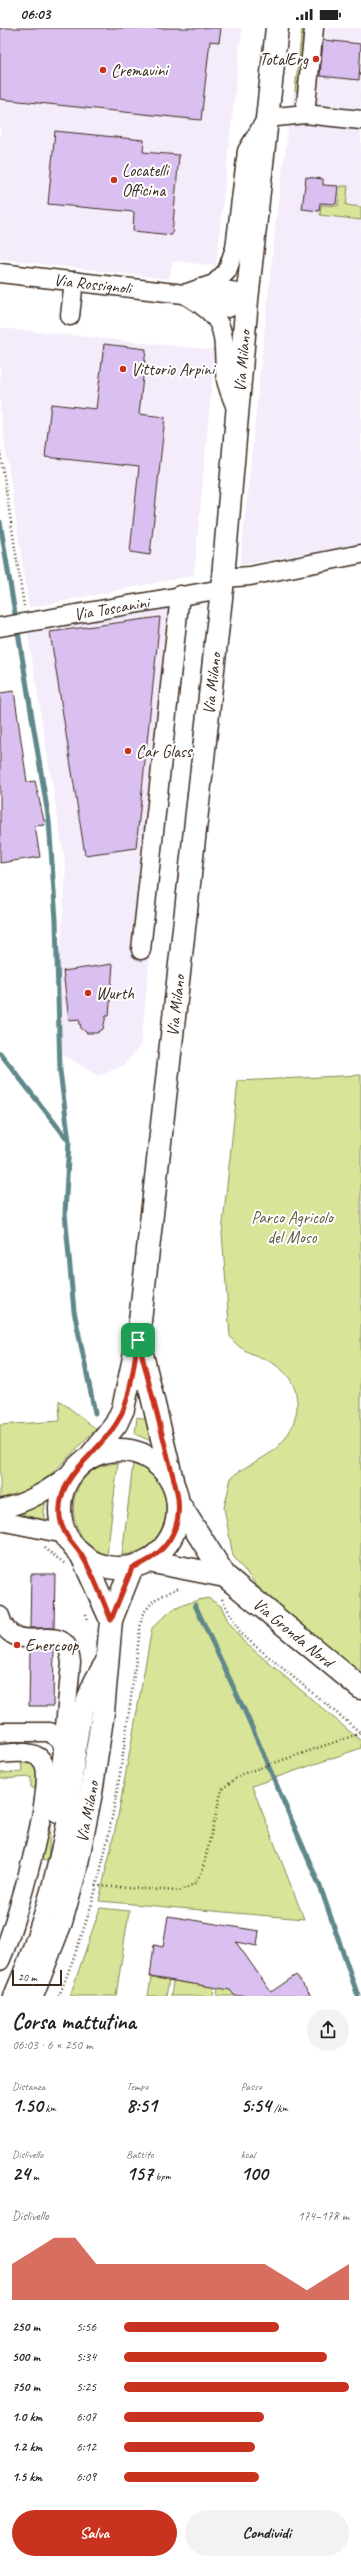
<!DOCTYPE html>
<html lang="it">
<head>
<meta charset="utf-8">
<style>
  body { margin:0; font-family:Caveat,sans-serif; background:#f2f2f2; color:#222; height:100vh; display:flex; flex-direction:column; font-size:15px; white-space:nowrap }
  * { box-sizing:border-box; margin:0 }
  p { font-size:13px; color:#767676 }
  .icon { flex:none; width:22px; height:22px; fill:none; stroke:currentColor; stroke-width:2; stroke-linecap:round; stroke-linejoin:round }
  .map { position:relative; height:1968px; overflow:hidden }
  .details { display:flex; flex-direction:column; background:#fff; flex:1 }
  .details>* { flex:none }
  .scale { position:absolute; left:12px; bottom:10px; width:50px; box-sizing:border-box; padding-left:4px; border:2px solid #3b2a1e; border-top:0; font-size:11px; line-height:14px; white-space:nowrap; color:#3b2a1e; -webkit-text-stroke:3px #fff; paint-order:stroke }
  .pin { position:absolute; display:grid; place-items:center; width:34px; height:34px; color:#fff; margin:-17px; border-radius:8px; box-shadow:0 2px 6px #0006 }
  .round { display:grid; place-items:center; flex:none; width:42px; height:42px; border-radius:21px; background:#f2f2f2 }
  .summary { display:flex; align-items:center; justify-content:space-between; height:68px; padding:0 12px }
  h1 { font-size:22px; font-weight:700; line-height:30px }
  .stats { display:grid; grid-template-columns:repeat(3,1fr); gap:6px; height:68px; padding:4px 12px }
  .stats div { display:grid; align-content:center }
  .stats b { font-size:20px; font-weight:700 }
  .stats small { font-size:11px; font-weight:400 }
  .stats p { font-size:11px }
  .chart { height:112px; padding:8px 12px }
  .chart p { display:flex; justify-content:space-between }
  .chart svg { width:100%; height:72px; margin-top:4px; fill:#c8321e; opacity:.7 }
  .primary-button { display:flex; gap:8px; margin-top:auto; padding:8px 12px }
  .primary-button a { flex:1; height:46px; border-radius:24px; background:#c8321e; color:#fff; font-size:16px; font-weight:700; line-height:46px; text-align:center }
  .primary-button a+a { background:#f2f2f2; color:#222 }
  ul { padding:0 12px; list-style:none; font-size:13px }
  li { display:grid; grid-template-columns:64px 48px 1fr; align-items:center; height:30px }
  li i { height:10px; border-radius:5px; background:#c8321e }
  .status { display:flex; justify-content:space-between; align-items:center; height:28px; padding:0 20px; background:#fff; direction:ltr }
  .status svg { height:11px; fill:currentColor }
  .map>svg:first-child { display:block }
</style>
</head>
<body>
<div class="status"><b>06:03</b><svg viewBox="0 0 49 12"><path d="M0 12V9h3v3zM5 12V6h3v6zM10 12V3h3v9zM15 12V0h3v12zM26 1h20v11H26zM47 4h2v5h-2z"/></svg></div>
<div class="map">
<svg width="361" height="1968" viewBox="0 0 361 1968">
  <rect width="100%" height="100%" fill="#fff"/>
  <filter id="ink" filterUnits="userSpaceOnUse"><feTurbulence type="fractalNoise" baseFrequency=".025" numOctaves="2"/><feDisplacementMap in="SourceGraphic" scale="8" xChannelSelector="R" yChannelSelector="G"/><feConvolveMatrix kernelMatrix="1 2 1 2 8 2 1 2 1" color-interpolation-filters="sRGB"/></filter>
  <g filter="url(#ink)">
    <g fill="#f4ecfa">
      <path d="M0,0H242L216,238L173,233L169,251L0,231Z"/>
      <path d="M302,0H361V516L240,537L277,182Z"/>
      <path d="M0,300L215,322L194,547L29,580L0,382Z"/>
      <path d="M186,575L141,1017L123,1038L98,1048L62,1026L60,933L66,841L27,601Z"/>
    </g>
    <g fill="#d8e598" stroke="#8a885b">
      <path d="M302,0H304L297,65L295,63Z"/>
      <path d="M340,158H348L346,177L361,179V192L320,187L321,177L338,178Z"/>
      <path d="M361,1047V1662L275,1580L233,1528L224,1480L231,1450C243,1438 261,1433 274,1422C303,1398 307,1354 272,1335C257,1326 240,1325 230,1308L222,1205L238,1053Z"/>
      <path d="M59,1372L96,1401C68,1428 39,1466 0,1476V1397L60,1393Z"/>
      <path d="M137,1389L146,1391L153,1414L135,1406Z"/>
      <path d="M118,1435L107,1527C69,1516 60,1460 97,1440C102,1437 111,1436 118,1435Z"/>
      <path d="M133,1436C184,1452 174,1523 122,1527Z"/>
      <path d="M46,1471L44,1483L46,1495L22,1486Z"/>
      <path d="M208,1570L221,1578L228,1593L243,1613L361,1713V1720L252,1758L304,1891L99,1873L118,1788L152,1600C172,1580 181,1576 208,1570Z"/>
      <path d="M21,1731L35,1735L37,1746L35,1760H31V1749L0,1751V1745L22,1744Z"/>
      <path d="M46,1786L51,1787L48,1833L40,1832Z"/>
      <path d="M100,1880L129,1883L116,1968H70Z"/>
      <path d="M151,1950L169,1952L166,1968H148Z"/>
      <path d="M173,1953L214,1959L213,1968H171Z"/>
      <path d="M226,1956L235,1968H217L218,1960Z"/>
    </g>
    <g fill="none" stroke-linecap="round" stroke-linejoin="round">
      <g stroke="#60888c" stroke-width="5">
        <path d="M0,494L49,793L56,892L60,1043L69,1113L65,1185L74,1283L95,1385"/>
        <path d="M0,1025L68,1112"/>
        <path d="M195,1577L247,1688L321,1861L358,1968"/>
      </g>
    </g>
    <g fill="#dac0f0" stroke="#3b2a1e">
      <path d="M0,0H221L219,14L210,13L201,92L0,71Z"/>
      <path d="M323,12L361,16L359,52L320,48Z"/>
      <path d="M55,103L144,112L143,124L179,127L172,207L133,203L134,184L48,176Z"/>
      <path d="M306,149L323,151V157L338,158L336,176L320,175L319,183L302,181Z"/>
      <path d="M104,316L146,321L139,386L165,389L150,527L130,524L139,439L45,429L51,376L96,381Z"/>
      <path d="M160,589L136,820L85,827L50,604Z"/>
      <path d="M14,663L27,754L35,753L45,797L35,798L40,829L0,835V665Z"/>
      <path d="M113,936L109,988H106L103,1001L97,1005H87L81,1000L79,991L69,992L63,943Z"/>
      <path d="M31,1546H55L54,1600H30Z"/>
      <path d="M30,1621H54L53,1678H29Z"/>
      <path d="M168,1888L259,1903L257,1918L236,1914L271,1964L296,1947L311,1968H235L230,1962L150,1949L154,1917L163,1919Z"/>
    </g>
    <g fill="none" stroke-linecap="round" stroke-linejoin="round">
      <g stroke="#3b2a1e" stroke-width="21">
        <g id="minor">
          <path d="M305,86L314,0"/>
          <path id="s1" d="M0,245L184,266C227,291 223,300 225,344C225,356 232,369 236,380"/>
          <path d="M200,260L231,263L247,272"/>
          <path d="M184,266L214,256L227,243L235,220L247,123L267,90L305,86L361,92"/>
          <path d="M200,275L228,280L247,272"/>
          <path d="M70,288L74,253"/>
          <path d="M223,550L250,548L361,526"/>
          <path id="s2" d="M0,599L222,561"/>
          <path d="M141,922L180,567"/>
          <path d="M0,1481C29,1475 50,1461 73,1443"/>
          <path d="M0,1493L65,1506"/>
          <path d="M0,1588C11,1629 54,1597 67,1618C69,1622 70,1629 71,1634L57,1785"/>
          <path d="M0,1704H50L64,1716"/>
          <path d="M0,1726C12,1725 36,1721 43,1734C57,1757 13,1906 0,1933"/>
          <path d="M13,1968C38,1911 55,1851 67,1791C75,1752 76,1690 92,1656C96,1647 102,1638 107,1630"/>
        </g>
      </g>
      <g stroke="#3b2a1e" stroke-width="25">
        <g id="major">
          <path d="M140,1318L172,1452"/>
          <circle cx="119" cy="1481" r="59"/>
          <path id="s3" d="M89,1430L116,1396L123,1381L138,1311L222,561L247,272L277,0"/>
          <path id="s4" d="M179,1476L225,1548L361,1660"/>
          <path d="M82,1528L111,1592"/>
          <path d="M148,1533L225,1548"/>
          <path id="s5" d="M32,1968L61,1894L76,1840L91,1765L103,1684L111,1592L132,1539"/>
        </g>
      </g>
      <g stroke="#3b2a1e" stroke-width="2.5" stroke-dasharray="1 3" stroke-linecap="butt">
        <path d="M0,423L24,578"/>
        <path d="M44,1520L64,1535"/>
        <path d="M222,1571L241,1606L361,1705"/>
        <path d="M86,1586L87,1594"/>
        <path d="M96,1858L179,1863L194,1856L202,1844L222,1761L242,1746L361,1705"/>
        <path d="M59,1968C75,1927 90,1887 100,1844C121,1761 130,1673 142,1587L154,1572L178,1560"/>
      </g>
      <use href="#minor" stroke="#fff" stroke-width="18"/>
      <use href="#major" stroke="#fff" stroke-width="22"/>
    </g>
  </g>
  <g fill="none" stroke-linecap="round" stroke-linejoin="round" filter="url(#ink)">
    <g stroke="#fff" stroke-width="8">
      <path id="route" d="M138,1312L177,1464C184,1501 166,1527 132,1540L111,1592C102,1571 94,1547 82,1528C74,1515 62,1507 60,1489C56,1447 96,1428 116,1396C131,1373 133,1339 138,1312Z"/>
    </g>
    <use href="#route" stroke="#c8321e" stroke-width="5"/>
  </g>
  <g fill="#c8321e" stroke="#fff" stroke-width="1.5">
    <circle cx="316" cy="31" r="4"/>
    <circle cx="103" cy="42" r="4"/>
    <circle cx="114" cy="152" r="4"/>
    <circle cx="123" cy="341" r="4"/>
    <circle cx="128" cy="723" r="4"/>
    <circle cx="88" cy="965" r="4"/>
    <circle cx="17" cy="1617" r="4"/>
  </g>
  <g text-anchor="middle" stroke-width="4" stroke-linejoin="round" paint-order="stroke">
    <g font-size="17" fill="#3b2a1e" stroke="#fff" text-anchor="start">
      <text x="308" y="37" text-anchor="end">TotalErg</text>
      <text x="111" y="48">Cremavini</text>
      <text x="122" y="148">Locatelli<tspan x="122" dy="20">Officina</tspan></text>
      <text x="131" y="347">Vittorio Arpini</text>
      <text x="136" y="729">Car Glass</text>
      <text x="96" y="971">Wurth</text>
      <text x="25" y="1623">Enercoop</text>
    </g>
    <g font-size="17" fill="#3b2a1e" stroke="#fff">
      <text dy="6" stroke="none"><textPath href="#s1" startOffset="93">Via Rossignoli</textPath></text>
      <text dy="6" stroke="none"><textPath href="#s3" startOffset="1115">Via Milano</textPath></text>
      <text dy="6" stroke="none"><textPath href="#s2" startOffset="113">Via Toscanini</textPath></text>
      <text dy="6" stroke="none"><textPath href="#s3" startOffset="791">Via Milano</textPath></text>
      <text dy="6" stroke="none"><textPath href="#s3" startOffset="467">Via Milano</textPath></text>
      <text dy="6" stroke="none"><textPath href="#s4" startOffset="174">Via Gronda Nord</textPath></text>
      <text dy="6" stroke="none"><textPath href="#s5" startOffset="193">Via Milano</textPath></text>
    </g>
    <g font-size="17" fill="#62593c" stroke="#fff">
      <text x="292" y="1195">Parco Agricolo<tspan x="292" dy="20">del Moso</tspan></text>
    </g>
  </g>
</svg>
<div class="scale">20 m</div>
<div class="pin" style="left:138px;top:1312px;background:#1e9e55"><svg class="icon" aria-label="arrive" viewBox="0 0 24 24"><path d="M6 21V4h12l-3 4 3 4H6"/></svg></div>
</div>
<section class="details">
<div class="summary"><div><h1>Corsa mattutina</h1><p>06:03 · 6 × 250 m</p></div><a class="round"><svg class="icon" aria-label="share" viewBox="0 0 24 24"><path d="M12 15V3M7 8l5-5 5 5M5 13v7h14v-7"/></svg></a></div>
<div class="stats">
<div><p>Distanza</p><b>1.50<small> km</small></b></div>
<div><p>Tempo</p><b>8:51</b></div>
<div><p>Passo</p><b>5:54<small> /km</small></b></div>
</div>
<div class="stats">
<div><p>Dislivello</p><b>24<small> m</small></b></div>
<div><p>Battito</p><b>157<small> bpm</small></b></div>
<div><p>kcal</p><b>100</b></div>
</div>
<div class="chart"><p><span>Dislivello</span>174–178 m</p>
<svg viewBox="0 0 160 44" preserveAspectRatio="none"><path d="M0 44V22L10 14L20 6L30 6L40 22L50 22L60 22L70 22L80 22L90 22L100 22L110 22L120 22L130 30L140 38L150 30L160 22V44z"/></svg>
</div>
<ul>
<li><b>250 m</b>5:56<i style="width:69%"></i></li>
<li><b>500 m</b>5:34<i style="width:90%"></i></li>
<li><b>750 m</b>5:25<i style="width:100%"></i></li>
<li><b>1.0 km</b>6:07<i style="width:62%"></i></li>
<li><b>1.2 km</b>6:12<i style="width:58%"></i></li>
<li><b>1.5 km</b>6:09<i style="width:60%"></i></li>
</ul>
<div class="primary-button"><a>Salva</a><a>Condividi</a></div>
</section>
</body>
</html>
